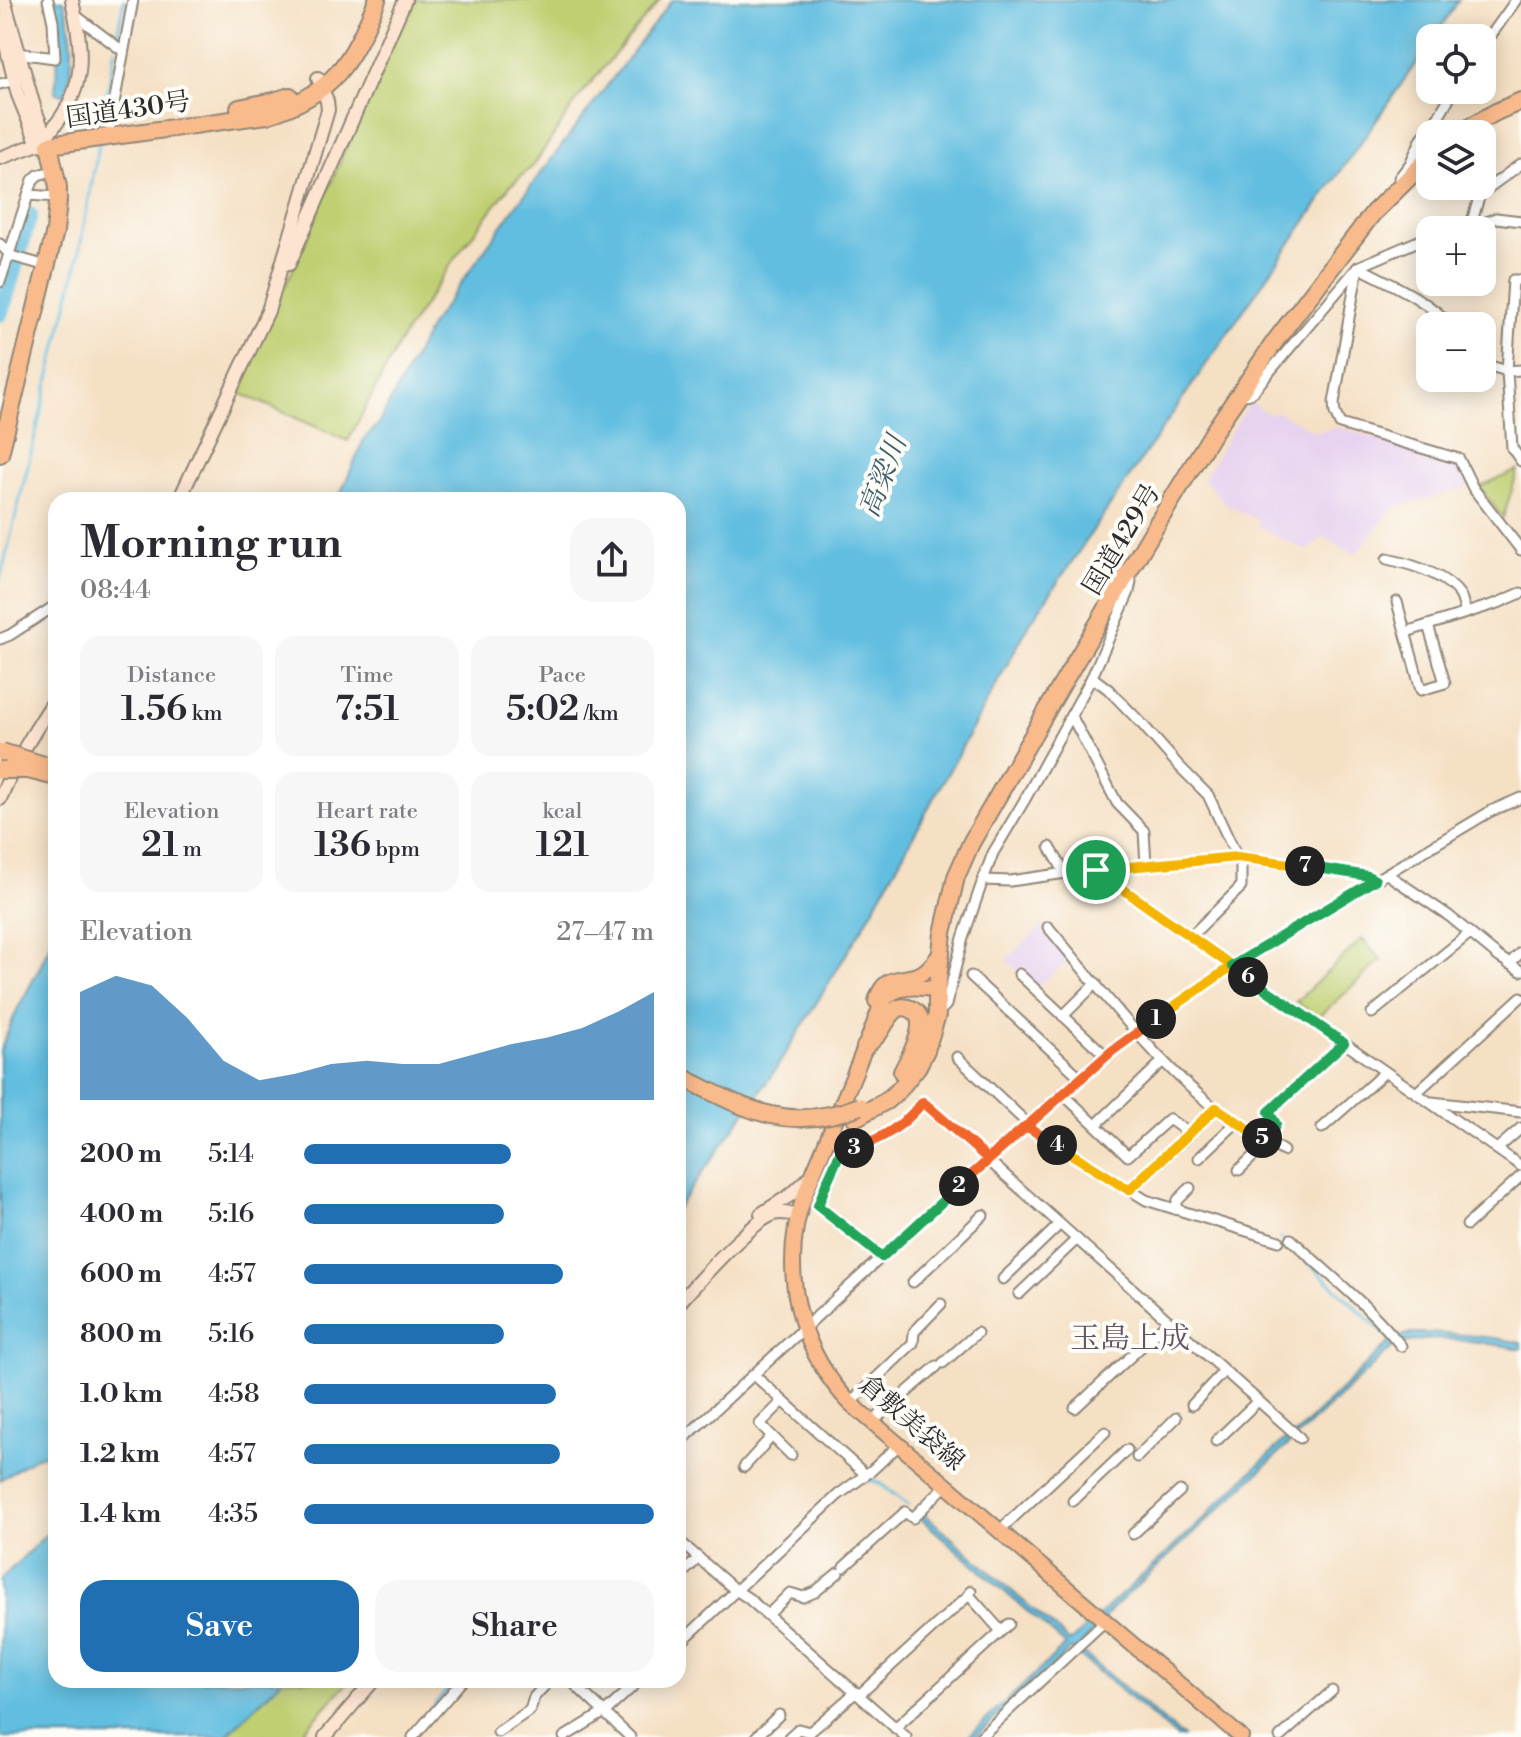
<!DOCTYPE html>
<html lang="en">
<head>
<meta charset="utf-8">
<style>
  body { margin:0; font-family:"Libre Bodoni","Noto Serif JP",serif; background:#f7f7f7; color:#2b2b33; height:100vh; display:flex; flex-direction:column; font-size:30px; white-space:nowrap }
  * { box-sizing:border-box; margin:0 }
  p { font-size:26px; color:#7c7c81 }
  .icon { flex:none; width:44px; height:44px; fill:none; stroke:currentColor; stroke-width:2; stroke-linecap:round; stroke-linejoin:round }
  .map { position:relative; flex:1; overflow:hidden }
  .drawer { position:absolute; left:48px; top:492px; width:638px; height:1196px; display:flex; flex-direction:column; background:#fff; border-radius:24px; box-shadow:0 4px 20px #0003 }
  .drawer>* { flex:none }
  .buttons { position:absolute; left:1416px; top:24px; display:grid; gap:16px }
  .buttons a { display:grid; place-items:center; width:80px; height:80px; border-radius:16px; background:#fff; box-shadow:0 4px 20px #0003; font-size:40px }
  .pin { position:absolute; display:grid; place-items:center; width:68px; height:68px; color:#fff; margin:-34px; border:4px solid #fff; border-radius:50%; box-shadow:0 2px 8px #0007 }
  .km { position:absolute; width:40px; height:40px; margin:-20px; border-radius:50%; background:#222; color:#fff; font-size:22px; line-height:40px; text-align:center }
  .round { display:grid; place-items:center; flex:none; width:84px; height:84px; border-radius:24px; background:#f7f7f7 }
  .summary { display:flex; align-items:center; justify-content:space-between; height:136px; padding:0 32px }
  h1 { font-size:44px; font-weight:600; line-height:60px }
  .stats { display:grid; grid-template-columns:repeat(3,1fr); gap:12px; height:136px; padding:8px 32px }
  .stats div { display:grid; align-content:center; border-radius:20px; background:#f7f7f7; text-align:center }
  .stats b { font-size:34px; font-weight:600 }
  .stats small { font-size:22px; font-weight:400 }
  .stats p { font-size:22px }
  .chart { height:224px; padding:16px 32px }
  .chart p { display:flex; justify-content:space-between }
  .chart svg { width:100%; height:144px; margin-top:8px; fill:#1f6fb2; opacity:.7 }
  .button { display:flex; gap:16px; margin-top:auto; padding:16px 32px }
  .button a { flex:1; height:92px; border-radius:24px; background:#1f6fb2; color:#fff; font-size:32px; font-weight:600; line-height:92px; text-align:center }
  .button a+a { background:#f7f7f7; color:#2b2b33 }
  ul { padding:0 32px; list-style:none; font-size:26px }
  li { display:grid; grid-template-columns:128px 96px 1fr; align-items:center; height:60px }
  li i { height:20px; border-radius:10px; background:#1f6fb2 }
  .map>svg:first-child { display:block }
</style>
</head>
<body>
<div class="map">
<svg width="1521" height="1737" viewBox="0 0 1521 1737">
  <rect width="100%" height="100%" fill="#fdfcf7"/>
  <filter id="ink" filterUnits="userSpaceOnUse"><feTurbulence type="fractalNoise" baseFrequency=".0125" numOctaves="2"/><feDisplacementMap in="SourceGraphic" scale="16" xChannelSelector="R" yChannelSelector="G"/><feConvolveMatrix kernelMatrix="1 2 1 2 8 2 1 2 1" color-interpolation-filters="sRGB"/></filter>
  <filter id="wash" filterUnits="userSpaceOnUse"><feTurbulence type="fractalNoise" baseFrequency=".006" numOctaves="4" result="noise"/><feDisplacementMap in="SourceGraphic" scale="32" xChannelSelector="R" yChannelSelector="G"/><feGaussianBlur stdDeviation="1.8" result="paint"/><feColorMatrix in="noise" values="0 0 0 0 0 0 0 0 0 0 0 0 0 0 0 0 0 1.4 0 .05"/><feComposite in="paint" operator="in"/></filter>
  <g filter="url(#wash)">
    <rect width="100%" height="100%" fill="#f5e0c4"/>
    <g fill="#e7d2ef">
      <path d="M1250,401L1268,414L1278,412L1316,432L1338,427L1459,463L1471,486L1392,509L1355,554L1324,537L1306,551L1257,526L1259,521L1225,504L1203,479Z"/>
      <path d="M1042,926L1071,958L1036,988L1006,960Z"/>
    </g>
    <g fill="#bfcf71" stroke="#757d4e" stroke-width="2">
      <path d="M410,0H660L579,97L533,166L510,186L455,258L399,343L348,441L235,391L295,265Z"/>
      <path d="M1518,470L1503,518L1479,487Z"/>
      <path d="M1362,939L1381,960L1318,1018L1296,1002Z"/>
      <path d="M282,1680H350L298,1737H225Z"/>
    </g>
    <g fill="#62bee0" stroke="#467486" stroke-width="2">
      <path d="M52,0H64C72,31 77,64 65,95L55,92C58,60 61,31 52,0Z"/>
      <path d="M672,0H1459L1434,38H1430V43L1209,360L1030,623L866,922L776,1069L678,1207V500H338L364,439L378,425L431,325L516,206Z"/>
      <path d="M56,930V1452L36,1457L0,1480V1051L16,1012L39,969Z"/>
      <path d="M1416,1333C1451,1334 1486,1335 1521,1343V1349C1480,1342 1436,1333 1395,1345L1112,1609L1078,1649L1183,1737H1177L1071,1649L975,1737H968L1066,1645L919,1517L923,1513L1070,1642L1208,1515L1210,1511L1285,1440L1288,1441L1393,1339Z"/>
      <path d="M56,1525V1680H282L225,1737H0V1580Z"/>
    </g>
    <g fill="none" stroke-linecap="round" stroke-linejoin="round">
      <g stroke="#62bee0" stroke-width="3">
        <path d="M116,41L124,0"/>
        <path d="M101,132L115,49"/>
        <path d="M0,580L77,264L99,143"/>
        <path d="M1280,1238L1284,1240L1389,1338"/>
        <path d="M866,1479L878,1482L908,1505"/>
        <path d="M407,1737L456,1680"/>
      </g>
      <path stroke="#62bee0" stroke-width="16" d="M0,314L5,301L30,215"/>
    </g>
  </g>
  <g filter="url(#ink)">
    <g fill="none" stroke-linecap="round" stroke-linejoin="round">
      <g stroke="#908678" stroke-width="13">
        <g id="street">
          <path d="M75,15L123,51"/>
          <path d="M1482,48L1516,0"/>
          <path d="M17,53L55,58L53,22L48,0"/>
          <path d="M0,84L20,79"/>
          <path d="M110,126L133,0"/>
          <path d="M1436,134L1438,117L1454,90"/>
          <path d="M1399,178L1410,164L1422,138L1438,117"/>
          <path d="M28,195L58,197"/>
          <path d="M1470,228L1480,194L1521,164"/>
          <path d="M1445,230L1470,228L1496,218L1521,221"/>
          <path d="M0,244L11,256L47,266"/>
          <path d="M1358,267L1334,403L1335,413L1340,424L1459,459L1473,488L1521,550"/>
          <path d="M1358,267C1391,284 1426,299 1452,326"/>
          <path d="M1521,280H1513L1507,371L1521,370"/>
          <path d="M0,282L33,180L38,175L45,173"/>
          <path d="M1482,359L1487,365L1507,371L1512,448L1521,461"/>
          <path d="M1238,396L1250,394L1255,389L1358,267L1430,236"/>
          <path d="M1387,559C1411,564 1445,574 1460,595C1463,600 1464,608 1466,613"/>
          <path d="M1397,602L1421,690L1445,683L1428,625"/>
          <path d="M1406,632L1498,603L1521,593"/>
          <path d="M0,639L10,635L56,605"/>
          <path d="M1092,677L1108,689L1142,724L1179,766L1208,795L1237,857"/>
          <path d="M1071,715L1117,803L1144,831L1146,865"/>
          <path d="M1050,847L1065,873"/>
          <path d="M1096,870L1521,1166"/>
          <path d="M1387,874L1449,916L1499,957L1521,971"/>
          <path d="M983,880L993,853L1024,801L1092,677L1129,592L1131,581L1130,575"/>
          <path d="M1048,927C1099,987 1145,1050 1206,1101C1229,1120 1258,1135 1283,1151"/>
          <path d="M1191,936L1241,887V857"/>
          <path d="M1509,964L1521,952"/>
          <path d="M1019,974L1106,1056"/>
          <path d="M971,976L1081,1078"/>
          <path d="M939,1012L946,1005L963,938L983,880L1010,881L1059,874L1237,857L1368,876L1375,880"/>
          <path d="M1372,1013L1470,933"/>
          <path d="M1063,1016L1096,983"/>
          <path d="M957,1057L1028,1124"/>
          <path d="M1416,1093L1521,997"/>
          <path d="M1063,1094L1128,1156L1169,1119L1190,1134L1129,1190"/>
          <path d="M1432,1102L1521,1112"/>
          <path d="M1096,1125L1163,1061"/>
          <path d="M1026,1126L1146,1200L1279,1241"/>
          <path d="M1322,1128L1385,1072"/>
          <path d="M1190,1134L1216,1108"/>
          <path d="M1497,1149L1521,1128"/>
          <path d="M1199,1158L1237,1122"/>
          <path d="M1239,1170L1268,1142L1276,1124L1269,1112L1344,1043"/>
          <path d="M1175,1209L1178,1200L1190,1188"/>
          <path d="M1467,1225L1521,1176"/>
          <path d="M1291,1239C1327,1274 1370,1306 1401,1346"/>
          <path d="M882,1257L818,1206L826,1184L840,1153C850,1148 861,1147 872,1142C893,1133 909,1119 923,1102L1300,1438"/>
          <path d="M1003,1279L1060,1224"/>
          <path d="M913,1282L983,1215"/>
          <path d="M1019,1294L1077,1239"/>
          <path d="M943,1363L977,1333"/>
          <path d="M754,1375L865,1474"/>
          <path d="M783,1401L760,1424L791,1455"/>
          <path d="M850,1403L913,1343L914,1332L941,1304"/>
          <path d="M1192,1405L1224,1371"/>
          <path d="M1075,1408L1169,1321"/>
          <path d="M872,1422L937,1366"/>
          <path d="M1216,1441L1258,1401"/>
          <path d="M678,1444L988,1159L1112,1051L1232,966L1491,811L1521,798"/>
          <path d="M1137,1457L1176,1418"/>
          <path d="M744,1467L771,1437"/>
          <path d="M1073,1501L1127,1450"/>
          <path d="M1000,1530L1105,1432"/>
          <path d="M1133,1534L1180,1491"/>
          <path d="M678,1540L734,1589L748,1598L906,1737"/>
          <path d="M844,1567L905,1512L913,1518L947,1484"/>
          <path d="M678,1577L699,1558"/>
          <path d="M971,1591L969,1595L1001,1631"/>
          <path d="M768,1615L790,1593L803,1597L815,1592L838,1573"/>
          <path d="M678,1645L838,1495L871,1471L900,1444"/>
          <path d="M570,1680L630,1737"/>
          <path d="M859,1695L969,1595"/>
          <path d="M895,1728L1009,1624"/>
          <path d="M498,1732L530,1710L534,1697L550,1680"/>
          <path d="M413,1737L463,1680"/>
          <path d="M564,1737L605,1712L640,1680"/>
          <path d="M756,1737L779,1715"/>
          <path d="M789,1737L798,1729L810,1732L856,1692"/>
          <path d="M980,1737L1104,1622"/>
          <path d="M1280,1737L1332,1691"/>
        </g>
      </g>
      <g stroke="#908678" stroke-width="16">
        <g id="secondary">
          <path d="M0,21L18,95L38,144"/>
          <path d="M46,136C87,92 84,56 72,0"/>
          <path d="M0,158L38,144L49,145L35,110L4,0"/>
          <path d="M289,264L405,0"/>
          <path d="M179,500L268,311L328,110L327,101L318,78"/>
          <path d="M0,799C14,763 35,730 56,698"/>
          <path d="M761,1214L792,1194L810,1177"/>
          <path d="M678,1304C696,1284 751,1221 774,1214C782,1211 790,1214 798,1216"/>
          <path d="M325,1737L374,1680"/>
        </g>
      </g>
      <g stroke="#908678" stroke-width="18">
        <g id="primary">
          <path d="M937,990C922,987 900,984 888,996C884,999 883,1004 880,1008C863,1055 843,1100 825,1145C814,1172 801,1199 796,1227C785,1290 805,1356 850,1403L1241,1737"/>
          <path d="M876,1001C885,971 903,983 922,973C930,968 935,961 940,954"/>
        </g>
      </g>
      <g stroke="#908678" stroke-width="20">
        <g id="highway">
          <path d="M239,108L274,101L290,96"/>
          <path d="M1457,134L1496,112L1521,101"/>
          <path d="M0,454L55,231L58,201V187L49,145L267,115C334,94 352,62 377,0"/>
          <path d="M865,1047C870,1042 875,1038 879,1033C885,1025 889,1013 899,1008C903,1007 907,1007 911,1009C933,1019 909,1058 902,1072"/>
          <path d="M855,1118L886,1101L898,1091L918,1066L926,1050L937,1015V990L943,933L956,877L971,843L1061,686L1157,524L1214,431L1276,340L1373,213L1430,157"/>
        </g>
      </g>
      <use href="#street" stroke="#fff" stroke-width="9"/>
      <use href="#secondary" stroke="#fde4d1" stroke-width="12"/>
      <use href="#primary" stroke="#fabb8c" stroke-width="14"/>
      <use href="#highway" stroke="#fabb8c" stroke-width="16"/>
      <g stroke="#908678" stroke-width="20" stroke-linecap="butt">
        <g id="highway-bridge">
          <path d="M2,752L44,765"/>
          <path d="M0,770H28L56,777"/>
          <path d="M678,1075C744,1108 786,1135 860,1106"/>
        </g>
      </g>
      <use href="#highway-bridge" stroke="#fabb8c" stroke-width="16"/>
    </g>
  </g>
  <g fill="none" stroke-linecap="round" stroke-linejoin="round" filter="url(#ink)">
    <g stroke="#fff" stroke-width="16">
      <path id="split-1" d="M1096,870L1232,966L1156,1019"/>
    </g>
    <g stroke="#fff" stroke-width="16">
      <path id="split-2" d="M959,1186L1112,1051L1156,1019"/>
    </g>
    <g stroke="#fff" stroke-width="16">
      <path id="split-3" d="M854,1148L840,1153L826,1184L818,1206L882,1257L959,1186"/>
    </g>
    <g stroke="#fff" stroke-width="16">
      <path id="split-4" d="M854,1148C883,1139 904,1125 923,1102L988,1159L1026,1126L1057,1145"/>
    </g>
    <g stroke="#fff" stroke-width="16">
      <path id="split-5" d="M1057,1145L1129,1190L1216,1108L1262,1138"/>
    </g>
    <g stroke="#fff" stroke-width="16">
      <path id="split-6" d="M1248,977L1344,1043L1269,1112L1276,1124L1268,1142L1262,1138"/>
    </g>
    <g stroke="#fff" stroke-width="16">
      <path id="split-7" d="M1248,977L1232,966L1375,880L1368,876L1305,866"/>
    </g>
    <g stroke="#fff" stroke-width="16">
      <path id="split-8" d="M1096,870L1237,857L1305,866"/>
    </g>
    <use href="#split-1" stroke="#f5b400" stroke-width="10"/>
    <use href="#split-2" stroke="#f0652b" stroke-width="10"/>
    <use href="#split-3" stroke="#22a559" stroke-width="10"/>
    <use href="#split-4" stroke="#f0652b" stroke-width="10"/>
    <use href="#split-5" stroke="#f5b400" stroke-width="10"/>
    <use href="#split-6" stroke="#22a559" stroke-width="10"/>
    <use href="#split-7" stroke="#22a559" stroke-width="10"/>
    <use href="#split-8" stroke="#f5b400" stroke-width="10"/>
  </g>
  <g text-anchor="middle" stroke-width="8" stroke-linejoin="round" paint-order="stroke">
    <g font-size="26" fill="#2b2b2b" stroke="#fdfcf7">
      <text transform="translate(128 109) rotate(-8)" y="9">国道430号</text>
      <text transform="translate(1121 539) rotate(-59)" y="9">国道429号</text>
      <text transform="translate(912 1422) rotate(41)" y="9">倉敷美袋線</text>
    </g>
    <g font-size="28" font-style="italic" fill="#3e5e6a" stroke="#fdfcf7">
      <text transform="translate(882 476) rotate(-69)" y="10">高梁川</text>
    </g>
    <g font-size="30" fill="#655464" stroke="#fdfcf7">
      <text x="1130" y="1348">玉島上成</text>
    </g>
  </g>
</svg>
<div class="buttons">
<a><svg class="icon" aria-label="locate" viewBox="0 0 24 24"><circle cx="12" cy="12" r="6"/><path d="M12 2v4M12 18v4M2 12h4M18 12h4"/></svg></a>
<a><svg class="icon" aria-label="layers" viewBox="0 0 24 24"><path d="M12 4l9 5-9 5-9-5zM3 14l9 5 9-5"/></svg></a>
<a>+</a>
<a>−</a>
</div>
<div class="pin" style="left:1096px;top:870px;background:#1e9e55"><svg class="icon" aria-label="arrive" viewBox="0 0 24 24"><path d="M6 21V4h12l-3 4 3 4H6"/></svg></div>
<b class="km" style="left:1156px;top:1019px">1</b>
<b class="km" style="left:959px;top:1186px">2</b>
<b class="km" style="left:854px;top:1148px">3</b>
<b class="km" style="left:1057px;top:1145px">4</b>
<b class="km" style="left:1262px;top:1138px">5</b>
<b class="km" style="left:1248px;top:977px">6</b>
<b class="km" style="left:1305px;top:866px">7</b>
<section class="drawer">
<div class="summary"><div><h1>Morning run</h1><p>08:44</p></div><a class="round"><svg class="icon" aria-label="share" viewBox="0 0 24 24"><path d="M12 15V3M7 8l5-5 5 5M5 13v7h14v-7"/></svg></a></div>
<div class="stats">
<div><p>Distance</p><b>1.56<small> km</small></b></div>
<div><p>Time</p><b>7:51</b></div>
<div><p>Pace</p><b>5:02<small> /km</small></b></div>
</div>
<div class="stats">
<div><p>Elevation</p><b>21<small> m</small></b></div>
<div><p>Heart rate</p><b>136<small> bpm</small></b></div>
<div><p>kcal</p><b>121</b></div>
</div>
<div class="chart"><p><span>Elevation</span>27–47 m</p>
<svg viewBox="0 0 160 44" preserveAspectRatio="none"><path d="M0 44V11L10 6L20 9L30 19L40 32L50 38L60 36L70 33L80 32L90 33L100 33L110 30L120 27L130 25L140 22L150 17L160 11V44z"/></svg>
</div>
<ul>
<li><b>200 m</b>5:14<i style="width:59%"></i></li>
<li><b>400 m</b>5:16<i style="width:57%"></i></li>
<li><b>600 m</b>4:57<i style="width:74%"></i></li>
<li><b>800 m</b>5:16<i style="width:57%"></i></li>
<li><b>1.0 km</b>4:58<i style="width:72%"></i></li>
<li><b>1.2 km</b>4:57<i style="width:73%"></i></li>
<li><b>1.4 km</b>4:35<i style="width:100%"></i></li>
</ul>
<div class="button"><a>Save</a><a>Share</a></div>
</section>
</div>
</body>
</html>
